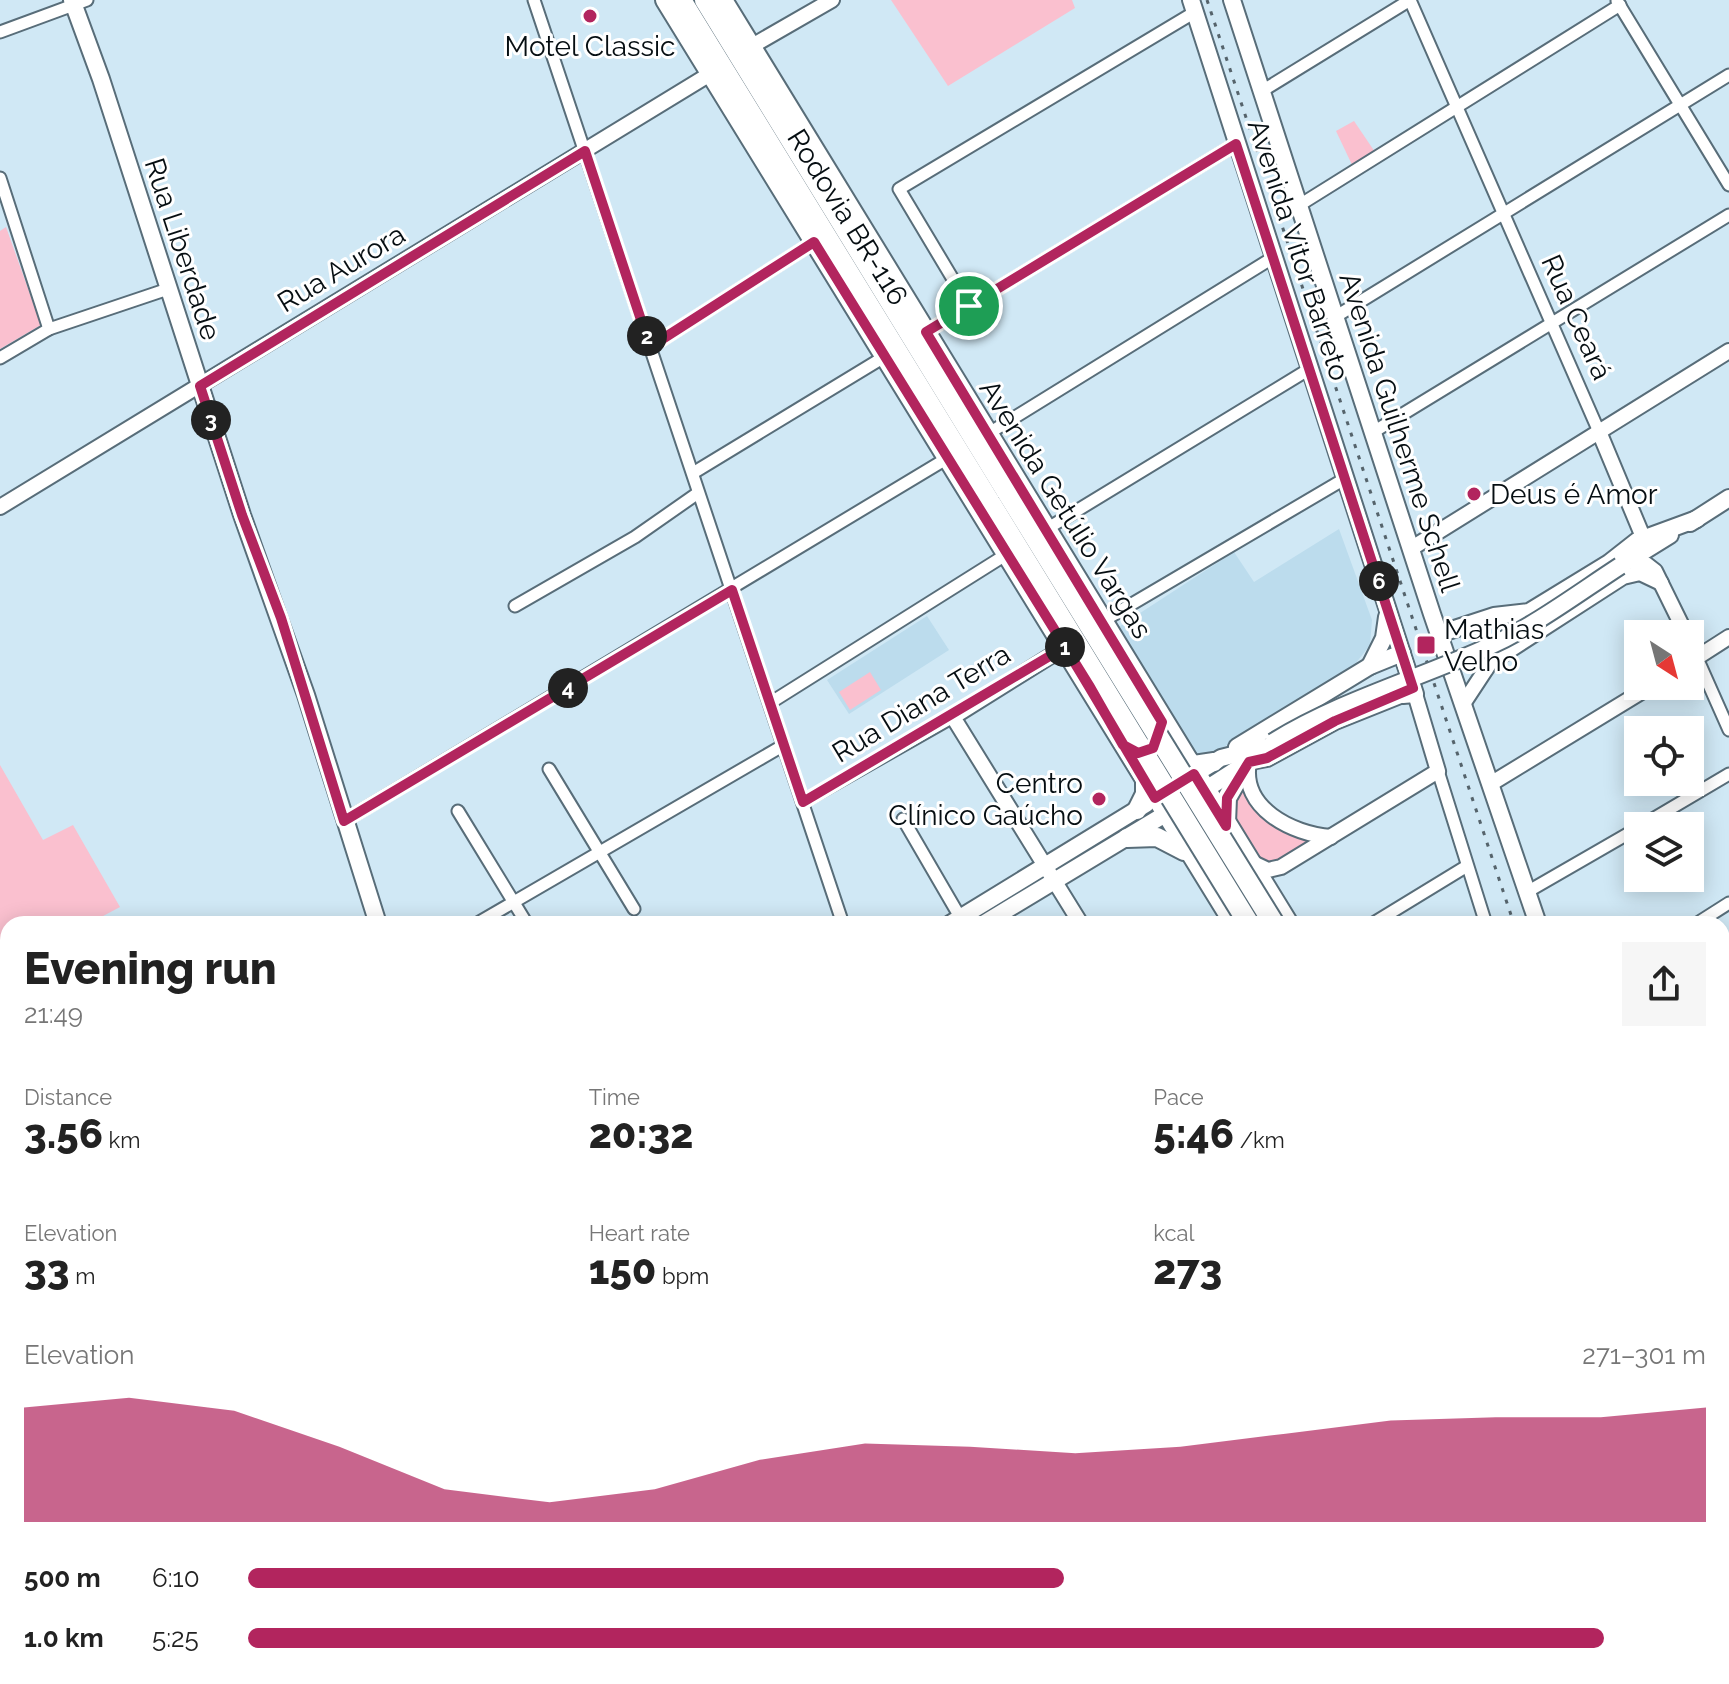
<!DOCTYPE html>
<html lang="en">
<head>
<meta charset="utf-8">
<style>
  body { margin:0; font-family:Raleway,sans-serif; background:#f6f6f6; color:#222; height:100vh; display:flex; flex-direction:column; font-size:30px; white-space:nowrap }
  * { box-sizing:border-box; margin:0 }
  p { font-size:26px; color:#767676 }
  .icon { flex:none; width:44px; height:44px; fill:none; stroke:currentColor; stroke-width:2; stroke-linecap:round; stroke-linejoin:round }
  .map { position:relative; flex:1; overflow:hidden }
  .details { position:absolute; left:0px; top:916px; width:1730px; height:768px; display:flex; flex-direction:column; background:#fff; border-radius:24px 24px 0 0; box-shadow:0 4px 20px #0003 }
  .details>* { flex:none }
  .needle { width:52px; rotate:144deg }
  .controls { position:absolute; left:1624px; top:620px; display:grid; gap:16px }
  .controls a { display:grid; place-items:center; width:80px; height:80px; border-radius:0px; background:#fff; box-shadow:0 4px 20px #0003; font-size:40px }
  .pin { position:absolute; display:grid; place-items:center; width:68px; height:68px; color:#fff; margin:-34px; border:4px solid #fff; border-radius:50%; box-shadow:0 2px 8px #0007 }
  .km { position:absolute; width:40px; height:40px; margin:-20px; border-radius:50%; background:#222; color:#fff; font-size:22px; line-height:40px; text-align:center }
  .round { display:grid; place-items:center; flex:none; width:84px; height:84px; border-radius:0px; background:#f6f6f6 }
  .headline { display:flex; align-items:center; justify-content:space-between; height:136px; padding:0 24px }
  h1 { font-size:44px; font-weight:800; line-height:60px }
  .metrics { display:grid; grid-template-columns:repeat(3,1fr); gap:12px; height:136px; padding:8px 24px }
  .metrics div { display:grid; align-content:center }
  .metrics b { font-size:40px; font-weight:800 }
  .metrics small { font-size:22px; font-weight:400 }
  .metrics p { font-size:22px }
  .chart { height:224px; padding:16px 24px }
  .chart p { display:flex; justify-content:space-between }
  .chart svg { width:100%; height:144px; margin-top:8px; fill:#b2255e; opacity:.7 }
  ul { padding:0 24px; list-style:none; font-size:26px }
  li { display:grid; grid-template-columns:128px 96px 1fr; align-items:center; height:60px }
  li i { height:20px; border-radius:10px; background:#b2255e }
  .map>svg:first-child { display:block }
</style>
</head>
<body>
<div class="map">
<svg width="1729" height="1684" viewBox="0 0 1729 1684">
  <rect width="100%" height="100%" fill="#d0e8f5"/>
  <g fill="#bcdced">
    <path d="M1339,529L1372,620L1370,645L1352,668L1201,761L1117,628L1234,552L1254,582Z"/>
    <path d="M927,616L949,650L849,714L827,680Z"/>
    <path d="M1548,1676H1683L1688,1684H1536Z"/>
  </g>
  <g fill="#fac0cf">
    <path d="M891,0H1072L1075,8L948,86Z"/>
    <path d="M1354,121L1377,155L1354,169L1336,131Z"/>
    <path d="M6,227L41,325L0,349V231Z"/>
    <path d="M870,672L881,690L850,710L839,692Z"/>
    <path d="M0,765L43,840L73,825L120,907L88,924H8V956L0,961Z"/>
    <path d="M1244,782L1292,834L1311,843L1282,861L1263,864L1236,828L1231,804Z"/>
    <path d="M8,1029V1137L5,1132L0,1134V1034Z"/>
  </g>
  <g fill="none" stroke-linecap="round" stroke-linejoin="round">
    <g stroke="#586d79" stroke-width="15">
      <g id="minor">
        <path d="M534,0L843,924"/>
        <path d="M1410,0L1600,434"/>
        <path d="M1617,1L1729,185"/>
        <path d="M0,32L87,0"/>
        <path d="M1262,91L1410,0"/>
        <path d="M0,178L49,329"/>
        <path d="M1298,206L1620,5"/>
        <path d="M969,306L899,189L1195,12"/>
        <path d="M1335,317L1729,75"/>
        <path d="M926,332L1236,144"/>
        <path d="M650,347L814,242"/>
        <path d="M0,358L49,329L168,289"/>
        <path d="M1375,431L1729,215"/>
        <path d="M986,435L1274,257"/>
        <path d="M693,473L884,357"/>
        <path d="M1045,530L1311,368"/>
        <path d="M515,606L635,537L698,493"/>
        <path d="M1103,621L1346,478"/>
        <path d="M1697,658L1729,730"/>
        <path d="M770,703L1007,554"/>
        <path d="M549,769L634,909"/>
        <path d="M1438,771L1486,924"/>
        <path d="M803,802L953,717"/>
        <path d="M458,811L527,924"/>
        <path d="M903,819L960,917"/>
        <path d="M344,821L946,459"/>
        <path d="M1641,826L1729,774"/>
        <path d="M1527,892L1638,828"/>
        <path d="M476,924L784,745"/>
        <path d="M1372,924L1467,866"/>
        <path d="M1696,924L1729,903"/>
        <path d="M1722,1041L1729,1037"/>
        <path d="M1722,1175L1729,1171"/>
        <path d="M1722,1423L1729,1420"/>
        <path d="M282,1676L295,1684"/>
        <path d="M1212,1676L1218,1684"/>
        <path d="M1345,1676L1350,1684"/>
        <path d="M0,1682L9,1676"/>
        <path d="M243,1684L248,1676"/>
        <path d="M444,1684L457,1676"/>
        <path d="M780,1684L787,1676"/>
        <path d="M912,1684L924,1676"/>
        <path d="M1105,1684L1117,1676"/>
        <path d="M1306,1684L1318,1676"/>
        <path d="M1513,1684L1525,1676"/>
      </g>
    </g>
    <g stroke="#586d79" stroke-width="18">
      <g id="tertiary">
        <path d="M752,46L832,0"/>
        <path d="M1600,434L1643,537L1640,548"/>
        <path d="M0,507L710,74"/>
        <path d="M1412,548L1729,351"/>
        <path d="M1628,560L1646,564L1655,571L1686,634"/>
        <path d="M1065,647L953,717L1081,924"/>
        <path d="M1690,662L1729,637"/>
        <path d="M1463,704L1490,663L1623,577L1640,573L1661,583"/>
        <path d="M1249,762C1240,808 1292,834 1331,837"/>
        <path d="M1492,783L1651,686"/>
        <path d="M1251,862L1268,870L1281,867L1438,771L1415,694"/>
        <path d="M1722,1316L1729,1312"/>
        <path d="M820,1676L825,1684"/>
      </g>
    </g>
    <g stroke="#586d79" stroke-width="20">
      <g id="secondary">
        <path d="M72,0L101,79L242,515L306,695L378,924"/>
        <path d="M1191,0L1415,694L1403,695"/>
        <path d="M1232,0L1432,614L1538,924"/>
        <path d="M1690,523L1729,498"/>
        <path d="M1620,566L1670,535"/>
        <path d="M1439,634L1494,616L1529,612L1609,563L1637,541L1697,519"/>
        <path d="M1370,666L1384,638L1387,617"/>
        <path d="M1237,747L1370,666L1402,653"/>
        <path d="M1251,761L1267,758L1335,721L1410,691"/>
        <path d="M1203,769L1221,758L1264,747"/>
        <path d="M1197,795L1248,762"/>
        <path d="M950,924L1146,804"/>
        <path d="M983,924L1177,807"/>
        <path d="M1722,1484L1729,1507"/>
        <path d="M0,1509L8,1504"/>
        <path d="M0,1530L8,1525"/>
        <path d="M614,1684L619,1676"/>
        <path d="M627,1684L633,1676"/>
      </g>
    </g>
    <g stroke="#586d79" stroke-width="22">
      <g id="primary">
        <path d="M665,0L1234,924"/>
        <path d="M723,0L1289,924"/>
        <path d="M1184,757L1194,765L1214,762"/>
        <path d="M1137,810L1145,794V781"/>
        <path d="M1226,823L1227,798L1247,763"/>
        <path d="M1127,838L1157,837L1184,851"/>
        <path d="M1722,1570L1729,1574"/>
      </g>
    </g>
    <g stroke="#586d79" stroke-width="22">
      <path id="trunk" d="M1694,1676L1699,1684"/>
    </g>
    <g stroke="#586d79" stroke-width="24">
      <g id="motorway">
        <path d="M681,0L991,504"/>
        <path d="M705,0L1007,492"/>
        <path d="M1722,1658L1729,1669"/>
        <path d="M1711,1676L1716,1684"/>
      </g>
    </g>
    <use href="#minor" stroke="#fff" stroke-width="11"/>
    <use href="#tertiary" stroke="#fff" stroke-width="14"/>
    <use href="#secondary" stroke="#fff" stroke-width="16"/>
    <use href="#primary" stroke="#fff" stroke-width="18"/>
    <use href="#trunk" stroke="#fff" stroke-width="18"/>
    <use href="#motorway" stroke="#fff" stroke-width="20"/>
    <g stroke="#55636b" stroke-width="3" stroke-dasharray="4 8" stroke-linecap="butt">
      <path d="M1207,0L1514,924"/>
      <path d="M1722,1530L1729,1551"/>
      <path d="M1722,1552L1729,1574"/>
    </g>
    <g stroke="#586d79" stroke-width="20" stroke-linecap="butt">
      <path id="secondary-bridge" d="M1273,742C1341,700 1418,679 1490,646C1536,625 1577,594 1620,566"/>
    </g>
    <g stroke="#586d79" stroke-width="24" stroke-linecap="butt">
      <g id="motorway-bridge">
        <path d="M1007,492L1274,924"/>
        <path d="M991,504L1249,924"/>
      </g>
    </g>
    <use href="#secondary-bridge" stroke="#fff" stroke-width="16"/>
    <use href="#motorway-bridge" stroke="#fff" stroke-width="20"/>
  </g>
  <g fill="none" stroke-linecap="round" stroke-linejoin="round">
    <g stroke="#fff" stroke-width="16">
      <path id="route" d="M969,306L926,332L1162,722L1153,748L1138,753L1123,745L1090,687L814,242L650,347L585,151L200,386L242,515L281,618L344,821L732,590L803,802L1065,647C1096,697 1125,748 1155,798L1194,774L1226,826L1227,798L1249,762L1267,758L1335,721L1413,688L1236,144L969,306"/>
    </g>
    <use href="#route" stroke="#b2255e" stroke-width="10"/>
  </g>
  <g fill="#b2255e" stroke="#fff" stroke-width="3">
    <circle cx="590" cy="16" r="8"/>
    <circle cx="1474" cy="494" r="8"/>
    <rect x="1416" y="635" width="20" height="20" rx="4"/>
    <circle cx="1099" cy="799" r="8"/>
  </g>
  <g text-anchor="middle" stroke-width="6" stroke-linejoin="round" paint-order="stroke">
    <g font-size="28" fill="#060e12" stroke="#fff" text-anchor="start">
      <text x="590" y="56" text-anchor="middle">Motel Classic</text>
      <text x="1490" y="504">Deus é Amor</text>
      <text x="1444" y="639">Mathias<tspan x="1444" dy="32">Velho</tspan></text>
      <text x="1083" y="793" text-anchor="end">Centro<tspan x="1083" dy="32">Clínico Gaúcho</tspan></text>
    </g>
    <g font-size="28" fill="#060e12" stroke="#fff">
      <text transform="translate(848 217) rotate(58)" y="10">Rodovia BR-116</text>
      <text transform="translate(183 249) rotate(72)" y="10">Rua Liberdade</text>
      <text transform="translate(1299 250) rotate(72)" y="10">Avenida Vitor Barreto</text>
      <text transform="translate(341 268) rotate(-31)" y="10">Rua Aurora</text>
      <text transform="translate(1577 317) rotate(66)" y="10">Rua Ceará</text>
      <text transform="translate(1400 432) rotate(72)" y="10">Avenida Guilherme Schell</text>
      <text transform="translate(1066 509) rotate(58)" y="10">Avenida Getúlio Vargas</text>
      <text transform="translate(921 703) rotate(-31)" y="10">Rua Diana Terra</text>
    </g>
  </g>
</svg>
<div class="controls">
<a><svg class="needle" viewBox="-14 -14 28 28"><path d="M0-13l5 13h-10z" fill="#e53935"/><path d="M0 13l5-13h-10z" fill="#767676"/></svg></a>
<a><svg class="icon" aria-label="locate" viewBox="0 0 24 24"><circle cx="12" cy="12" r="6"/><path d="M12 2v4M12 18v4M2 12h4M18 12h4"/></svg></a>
<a><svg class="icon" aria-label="layers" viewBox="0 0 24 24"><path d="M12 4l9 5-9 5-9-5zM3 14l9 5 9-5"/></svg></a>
</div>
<div class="pin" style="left:969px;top:306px;background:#1e9e55"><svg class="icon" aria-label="arrive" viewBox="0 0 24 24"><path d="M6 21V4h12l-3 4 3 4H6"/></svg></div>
<b class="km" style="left:1065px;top:647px">1</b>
<b class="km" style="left:647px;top:336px">2</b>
<b class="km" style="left:211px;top:420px">3</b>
<b class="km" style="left:568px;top:688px">4</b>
<b class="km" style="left:1379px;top:581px">6</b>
<section class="details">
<div class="headline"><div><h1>Evening run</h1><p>21:49</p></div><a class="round"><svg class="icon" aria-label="share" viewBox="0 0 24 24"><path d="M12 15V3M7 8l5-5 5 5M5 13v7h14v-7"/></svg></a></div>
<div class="metrics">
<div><p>Distance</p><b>3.56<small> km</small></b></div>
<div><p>Time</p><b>20:32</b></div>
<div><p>Pace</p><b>5:46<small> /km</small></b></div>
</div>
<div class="metrics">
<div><p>Elevation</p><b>33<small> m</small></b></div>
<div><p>Heart rate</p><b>150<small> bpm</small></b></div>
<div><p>kcal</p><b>273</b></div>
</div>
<div class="chart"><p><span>Elevation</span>271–301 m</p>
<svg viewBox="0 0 160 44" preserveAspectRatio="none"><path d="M0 44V9L10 6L20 10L30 21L40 34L50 38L60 34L70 25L80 20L90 21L100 23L110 21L120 17L130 13L140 12L150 12L160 9V44z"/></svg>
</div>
<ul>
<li><b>500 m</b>6:10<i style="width:56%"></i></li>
<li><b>1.0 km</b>5:25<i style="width:93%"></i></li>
</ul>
</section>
</div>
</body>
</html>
